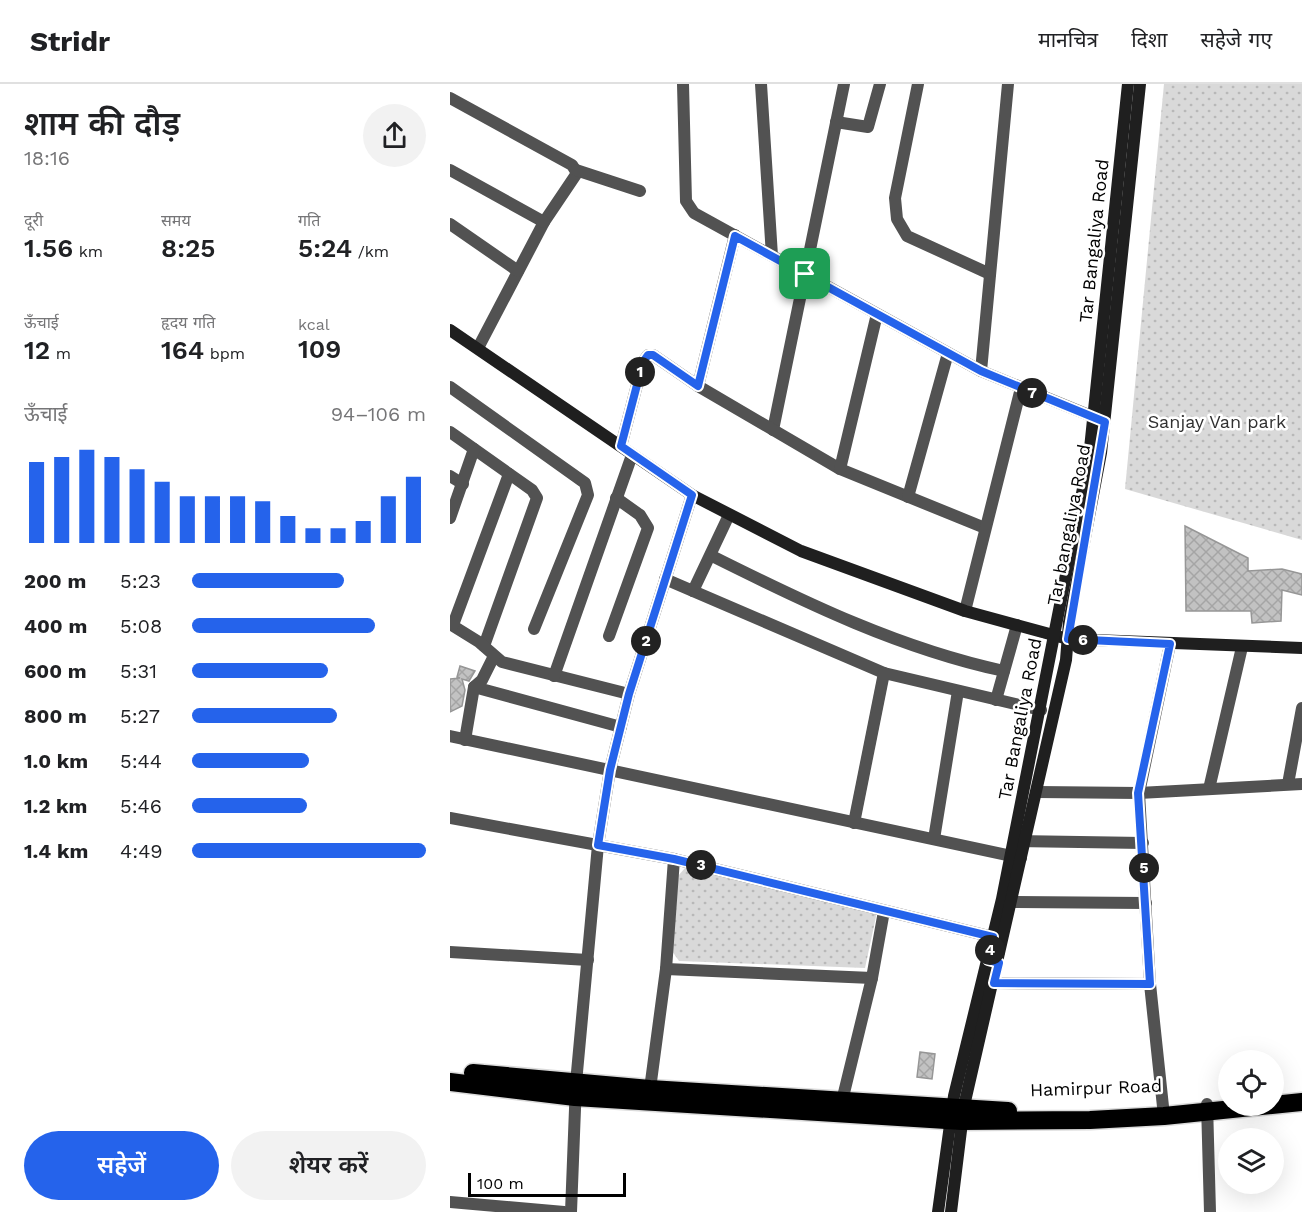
<!DOCTYPE html>
<html lang="hi">
<head>
<meta charset="utf-8">
<style>
  body { margin:0; font-family:"Work Sans","Noto Sans Devanagari",sans-serif; background:#f2f2f2; color:#202124; height:100vh; display:flex; flex-direction:column; font-size:22px; white-space:nowrap }
  * { box-sizing:border-box; margin:0 }
  p { font-size:20px; color:#757577 }
  .icon { flex:none; width:33px; height:33px; fill:none; stroke:currentColor; stroke-width:2; stroke-linecap:round; stroke-linejoin:round }
  .map { position:relative; flex:1; overflow:hidden }
  .sheet { display:flex; flex-direction:column; background:#fff; width:450px }
  .sheet>* { flex:none }
  .buttons { position:absolute; left:768px; top:966px; display:grid; gap:12px }
  .buttons a { display:grid; place-items:center; width:66px; height:66px; border-radius:50%; background:#fff; box-shadow:0 6px 24px #0002; font-size:30px }
  .scale { position:absolute; left:18px; bottom:15px; width:158px; box-sizing:border-box; padding-left:6px; border:3px solid #000; border-top:0; font-size:16px; line-height:21px; white-space:nowrap; color:#000; -webkit-text-stroke:4px #fff; paint-order:stroke }
  .pin { position:absolute; display:grid; place-items:center; width:51px; height:51px; color:#fff; margin:-26px; border-radius:12px; box-shadow:0 3px 9px #0006 }
  .km { position:absolute; width:30px; height:30px; margin:-15px; border-radius:50%; background:#222; color:#fff; font-size:16px; line-height:30px; text-align:center }
  .round { display:grid; place-items:center; flex:none; width:63px; height:63px; border-radius:32px; background:#f2f2f2 }
  .overview { display:flex; align-items:center; justify-content:space-between; height:102px; padding:0 24px }
  h1 { font-size:33px; font-weight:600; line-height:45px }
  .stats { display:grid; grid-template-columns:repeat(3,1fr); gap:9px; height:102px; padding:6px 24px }
  .stats div { display:grid; align-content:center }
  .stats b { font-size:26px; font-weight:600 }
  .stats small { font-size:16px; font-weight:400 }
  .stats p { font-size:16px }
  .chart { height:168px; padding:12px 24px }
  .chart p { display:flex; justify-content:space-between }
  .chart svg { width:100%; height:108px; margin-top:6px; stroke:#2563eb; stroke-width:6 }
  .primary-button { display:flex; gap:12px; margin-top:auto; padding:12px 24px }
  .primary-button a { flex:1; height:69px; border-radius:36px; background:#2563eb; color:#fff; font-size:24px; font-weight:600; line-height:69px; text-align:center }
  .primary-button a+a { background:#f2f2f2; color:#202124 }
  ul { padding:0 24px; list-style:none; font-size:20px }
  li { display:grid; grid-template-columns:96px 72px 1fr; align-items:center; height:45px }
  li i { height:15px; border-radius:8px; background:#2563eb }
  header { display:flex; align-items:center; gap:36px; box-sizing:border-box; height:84px; padding:0 30px; background:#fff; border-bottom:2px solid #e0e0e0 }
  header strong { font-size:28px }
  nav { display:flex; gap:33px; margin-inline-start:auto; font-size:21px }
  main { display:flex; flex:1; min-height:0 }
  .map>svg:first-child { display:block }
</style>
</head>
<body>
<header>
<strong>Stridr</strong>
<nav><a>मानचित्र</a><a>दिशा</a><a>सहेजे गए</a></nav>
</header>
<main>
<section class="sheet">
<div class="overview"><div><h1>शाम की दौड़</h1><p>18:16</p></div><a class="round"><svg class="icon" aria-label="share" viewBox="0 0 24 24"><path d="M12 15V3M7 8l5-5 5 5M5 13v7h14v-7"/></svg></a></div>
<div class="stats">
<div><p>दूरी</p><b>1.56<small> km</small></b></div>
<div><p>समय</p><b>8:25</b></div>
<div><p>गति</p><b>5:24<small> /km</small></b></div>
</div>
<div class="stats">
<div><p>ऊँचाई</p><b>12<small> m</small></b></div>
<div><p>हृदय गति</p><b>164<small> bpm</small></b></div>
<div><p>kcal</p><b>109</b></div>
</div>
<div class="chart"><p><span>ऊँचाई</span>94–106 m</p>
<svg viewBox="0 0 160 44" preserveAspectRatio="none"><path d="M5 44V11M15 44V9M25 44V6M35 44V9M45 44V14M55 44V19M65 44V25M75 44V25M85 44V25M95 44V27M105 44V33M115 44V38M125 44V38M135 44V35M145 44V25M155 44V17"/></svg>
</div>
<ul>
<li><b>200 m</b>5:23<i style="width:65%"></i></li>
<li><b>400 m</b>5:08<i style="width:78%"></i></li>
<li><b>600 m</b>5:31<i style="width:58%"></i></li>
<li><b>800 m</b>5:27<i style="width:62%"></i></li>
<li><b>1.0 km</b>5:44<i style="width:50%"></i></li>
<li><b>1.2 km</b>5:46<i style="width:49%"></i></li>
<li><b>1.4 km</b>4:49<i style="width:100%"></i></li>
</ul>
<div class="primary-button"><a>सहेजें</a><a>शेयर करें</a></div>
</section>
<div class="map">
<svg width="852" height="1128" viewBox="0 0 852 1128">
  <defs>
    <pattern id="park-dots" width="8" height="8" patternUnits="userSpaceOnUse" patternTransform="scale(1.5)"><rect width="8" height="8" fill="#d9d9d9"/><path d="M2 2h.1M6 6h.1" fill="none" stroke="#b8b8b8" stroke-width="1.8" stroke-linecap="round"/></pattern>
    <pattern id="building-cross-hatch" width="8" height="8" patternUnits="userSpaceOnUse" patternTransform="scale(1.5)"><rect width="8" height="8" fill="#c2c2c2"/><path d="M0 0l8 8M0 8l8-8" fill="none" stroke="#a5a5a5"/></pattern>
  </defs>
  <rect width="100%" height="100%" fill="#fff"/>
  <g fill="url(#park-dots)">
    <path d="M714,0H852V456L675,405Z"/>
    <path d="M235,784L427,828L415,884L229,877L222,867L228,792Z"/>
  </g>
  <g fill="url(#building-cross-hatch)" stroke="#969696" stroke-width="1.5">
    <path d="M735,442L798,474V487L832,485L852,490V511L832,506L831,537L802,539L801,527H736Z"/>
    <path d="M10,582L25,587L19,597L12,595L15,606L12,622L0,628V595L10,594L7,593Z"/>
    <path d="M470,968L485,970L482,995L467,993Z"/>
  </g>
  <g fill="none" stroke-linecap="round" stroke-linejoin="round">
    <g stroke="#dbdbdb" stroke-width="21">
      <g id="highway">
        <path d="M23,989L200,1005L558,1027"/>
        <path d="M0,998L125,1013L512,1037L640,1036L714,1032L852,1018"/>
      </g>
    </g>
    <g stroke="#525252" stroke-width="12">
      <path d="M233,0L236,117L244,129L531,287L651,336"/>
      <path d="M311,0L322,172"/>
      <path d="M468,0L445,114L447,135L457,152L540,190"/>
      <path d="M0,14L122,81L127,89L94,138L28,264"/>
      <path d="M386,38L418,43L430,0"/>
      <path d="M0,86L94,138"/>
      <path d="M126,86L190,107"/>
      <path d="M0,140L68,187"/>
      <path d="M531,287L558,0"/>
      <path d="M248,302L285,151"/>
      <path d="M0,303L135,399L138,411L84,545"/>
      <path d="M323,346L394,0"/>
      <path d="M0,348L82,406L87,414L34,562"/>
      <path d="M171,362L193,278L198,271H203L248,302L390,385L535,444"/>
      <path d="M390,385L427,230"/>
      <path d="M0,392L13,400"/>
      <path d="M458,413L498,269"/>
      <path d="M0,434L24,365"/>
      <path d="M262,472C356,519 451,565 554,587"/>
      <path d="M215,495L434,589L591,626"/>
      <path d="M243,507L279,431"/>
      <path d="M515,527L571,304"/>
      <path d="M0,540L29,558L52,578L179,610"/>
      <path d="M3,541L59,390"/>
      <path d="M159,552L198,444L190,431L166,414"/>
      <path d="M104,592L182,371"/>
      <path d="M24,603L171,643"/>
      <path d="M546,616L567,541"/>
      <path d="M0,652L571,774"/>
      <path d="M15,656L24,603L32,596L44,572"/>
      <path d="M838,700L852,624"/>
      <path d="M759,705L792,563"/>
      <path d="M587,708L689,709L852,700"/>
      <path d="M0,734L224,775L543,853"/>
      <path d="M404,739L434,589"/>
      <path d="M484,755L508,607"/>
      <path d="M565,757L693,759"/>
      <path d="M563,818L696,819"/>
      <path d="M0,868L138,876"/>
      <path d="M216,885L422,894"/>
      <path d="M544,899L700,900"/>
      <path d="M200,1005L216,885L224,775"/>
      <path d="M392,1017L422,894L434,827"/>
      <path d="M757,1020L760,1128"/>
      <path d="M714,1032L700,900L689,709L720,560"/>
      <path d="M0,1118L114,1128"/>
      <path d="M121,1128L126,999L148,761L160,686L179,610L242,411"/>
    </g>
    <g stroke="#1f1f1f" stroke-width="12">
      <path d="M0,246L242,411L351,467L515,527L618,555L852,564"/>
      <path d="M488,1128L504,1012L552,815L639,374L678,0"/>
      <path d="M501,1128L514,1022L616,576L619,538L651,369L690,0"/>
    </g>
    <use href="#highway" stroke="#000" stroke-width="18"/>
  </g>
  <g fill="none" stroke-linecap="round" stroke-linejoin="round">
    <g stroke="#fff" stroke-width="12">
      <path id="route" d="M285,152L531,287L655,338L618,555L720,560L688,709L700,900L544,899L549,879L538,876L543,853L224,775L148,761L160,686L179,610L242,411L171,362L193,278L198,271H203L248,302Z"/>
    </g>
    <use href="#route" stroke="#2563eb" stroke-width="8"/>
  </g>
  <g text-anchor="middle" stroke-width="5" stroke-linejoin="round" paint-order="stroke">
    <g font-size="18" fill="#000" stroke="#fff">
      <text transform="translate(644 157) rotate(-84)" y="6">Tar Bangaliya Road</text>
      <text transform="translate(619 441) rotate(-79)" y="6">Tar bangaliya Road</text>
      <text transform="translate(570 635) rotate(-79)" y="6">Tar Bangaliya Road</text>
      <text transform="translate(646 1004) rotate(-2)" y="6">Hamirpur Road</text>
    </g>
    <g font-size="18" fill="#303030" stroke="#fff">
      <text x="767" y="344">Sanjay Van park</text>
    </g>
  </g>
</svg>
<div class="buttons">
<a><svg class="icon" aria-label="locate" viewBox="0 0 24 24"><circle cx="12" cy="12" r="6"/><path d="M12 2v4M12 18v4M2 12h4M18 12h4"/></svg></a>
<a><svg class="icon" aria-label="layers" viewBox="0 0 24 24"><path d="M12 4l9 5-9 5-9-5zM3 14l9 5 9-5"/></svg></a>
</div>
<div class="scale">100 m</div>
<div class="pin" style="left:355px;top:190px;background:#1e9e55"><svg class="icon" aria-label="arrive" viewBox="0 0 24 24"><path d="M6 21V4h12l-3 4 3 4H6"/></svg></div>
<b class="km" style="left:190px;top:288px">1</b>
<b class="km" style="left:196px;top:557px">2</b>
<b class="km" style="left:251px;top:781px">3</b>
<b class="km" style="left:540px;top:866px">4</b>
<b class="km" style="left:694px;top:784px">5</b>
<b class="km" style="left:633px;top:556px">6</b>
<b class="km" style="left:582px;top:309px">7</b>
</div>
</main>
</body>
</html>
